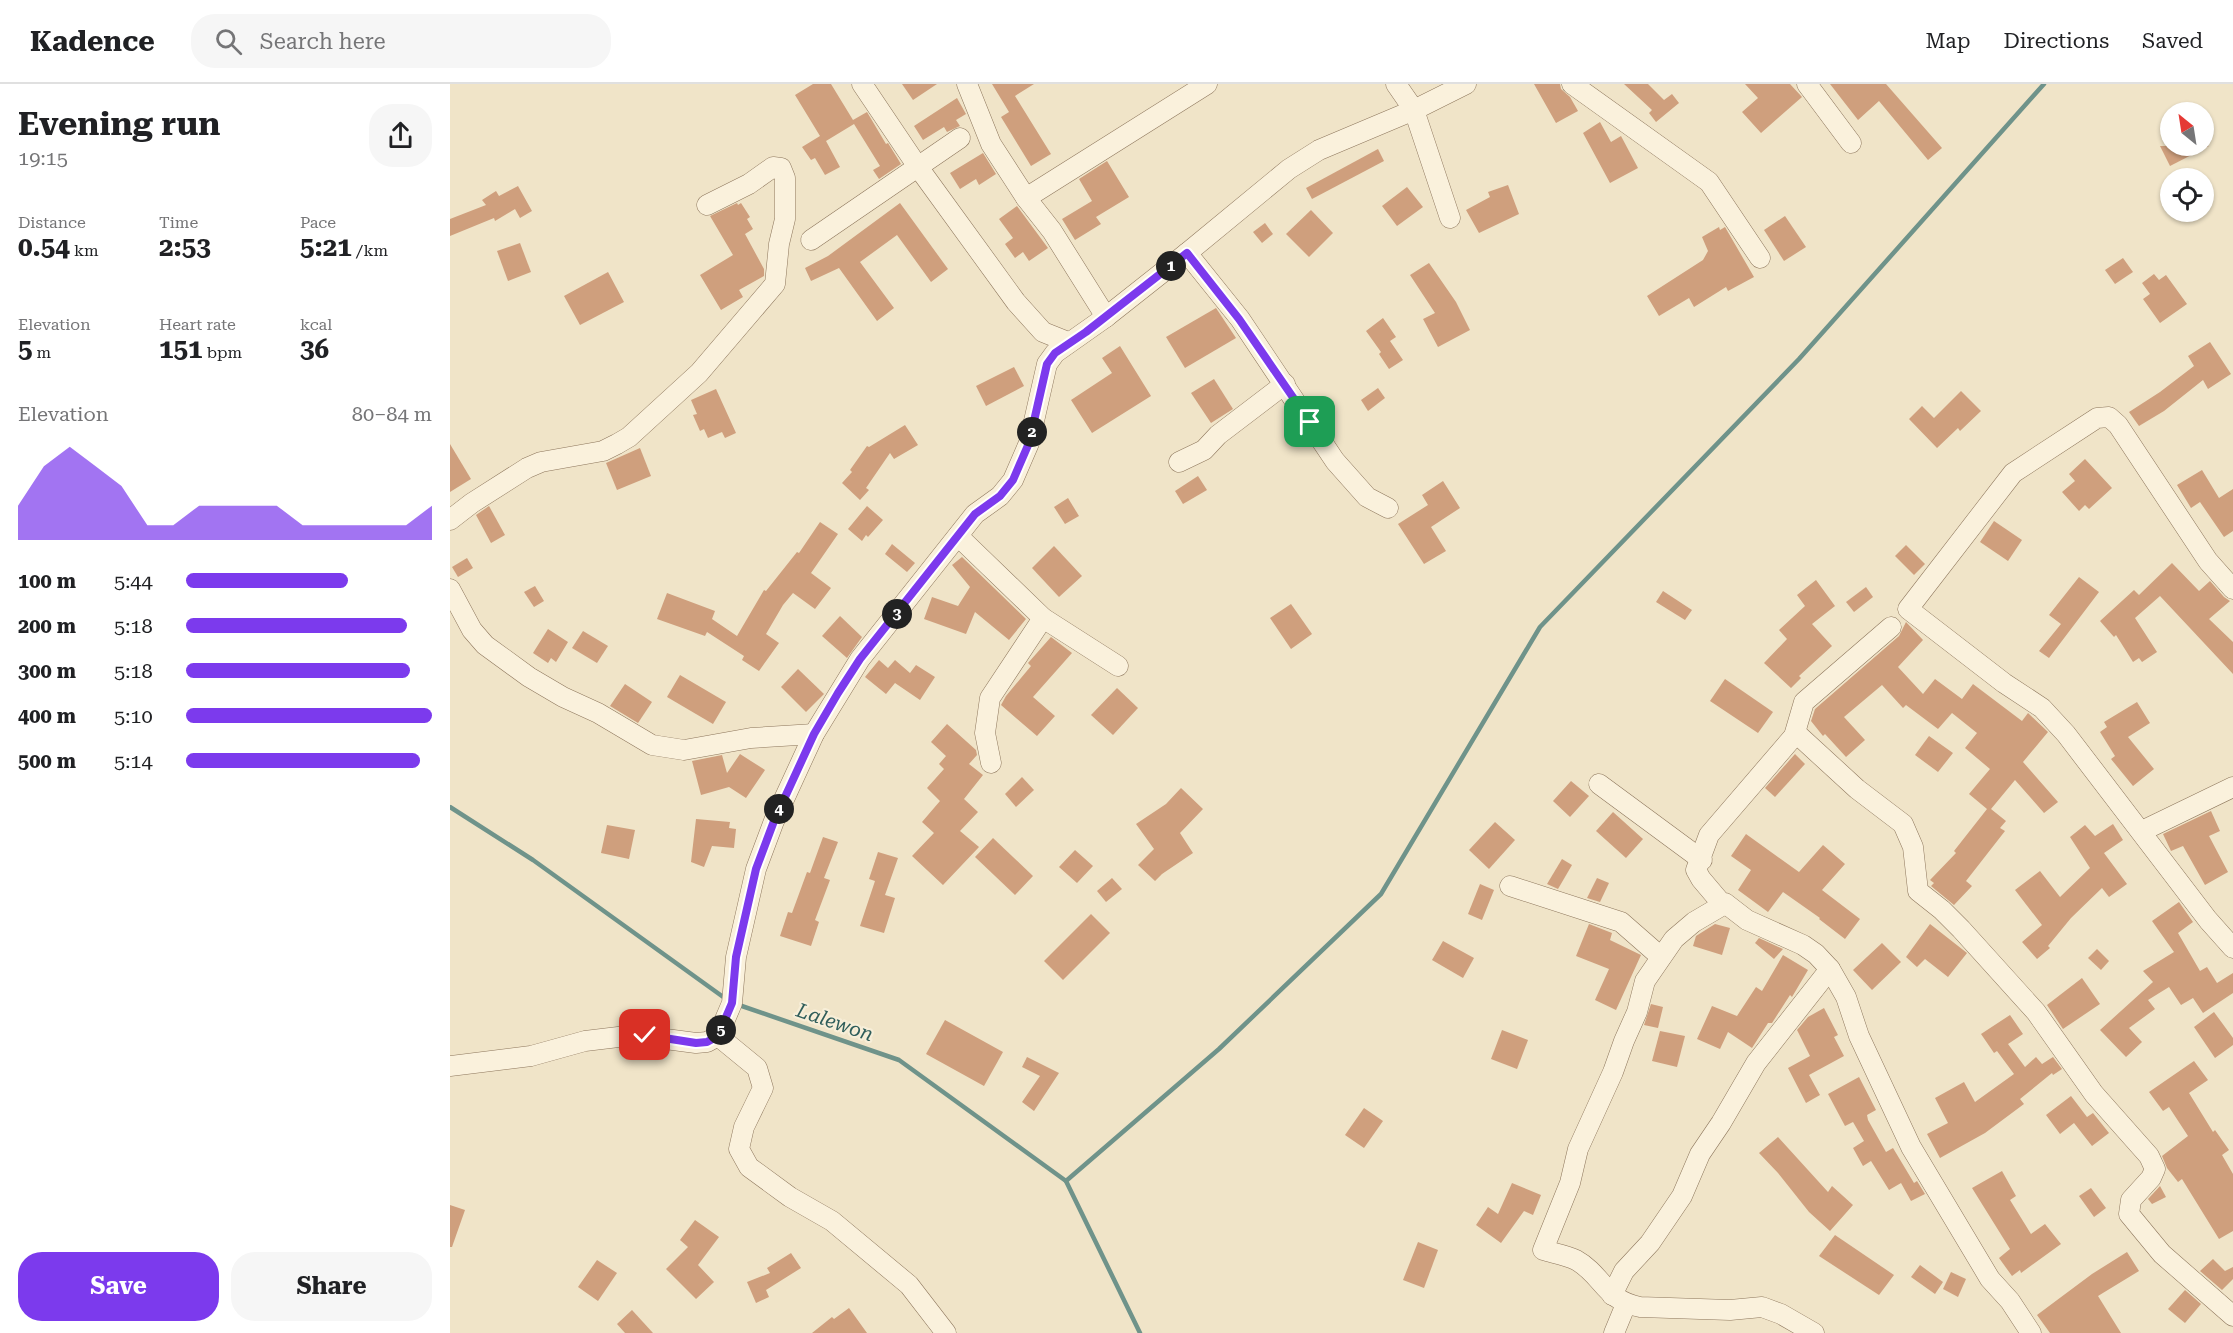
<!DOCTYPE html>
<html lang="en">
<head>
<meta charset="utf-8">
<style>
  body { margin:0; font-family:"Roboto Serif",serif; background:#f6f6f6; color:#202124; height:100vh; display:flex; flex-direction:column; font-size:22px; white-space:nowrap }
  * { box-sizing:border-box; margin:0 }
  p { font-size:20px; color:#757577 }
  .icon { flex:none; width:33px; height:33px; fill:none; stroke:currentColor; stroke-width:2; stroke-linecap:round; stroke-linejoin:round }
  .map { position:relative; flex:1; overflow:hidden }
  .sheet { display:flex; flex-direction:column; background:#fff; width:450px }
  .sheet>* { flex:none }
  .needle { width:39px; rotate:330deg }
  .buttons { position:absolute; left:1710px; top:18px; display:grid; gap:12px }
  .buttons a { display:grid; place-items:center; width:54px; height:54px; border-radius:50%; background:#fff; box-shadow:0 2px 4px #0004; font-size:30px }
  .pin { position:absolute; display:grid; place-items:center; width:51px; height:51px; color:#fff; margin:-26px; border-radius:12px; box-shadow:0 3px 9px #0006 }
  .km { position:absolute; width:30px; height:30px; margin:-15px; border-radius:50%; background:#222; color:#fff; font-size:16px; line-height:30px; text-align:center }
  .round { display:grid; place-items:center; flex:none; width:63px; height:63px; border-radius:24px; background:#f6f6f6 }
  .headline { display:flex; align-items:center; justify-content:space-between; height:102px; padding:0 18px }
  h1 { font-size:33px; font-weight:700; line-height:45px }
  .figures { display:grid; grid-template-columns:repeat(3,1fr); gap:9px; height:102px; padding:6px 18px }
  .figures div { display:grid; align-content:center }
  .figures b { font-size:26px; font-weight:700 }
  .figures small { font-size:16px; font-weight:400 }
  .figures p { font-size:16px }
  .chart { height:168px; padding:12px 18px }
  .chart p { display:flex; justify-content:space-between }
  .chart svg { width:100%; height:108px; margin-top:6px; fill:#7c3aed; opacity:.7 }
  .cta { display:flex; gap:12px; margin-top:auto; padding:12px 18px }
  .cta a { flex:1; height:69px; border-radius:24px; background:#7c3aed; color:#fff; font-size:24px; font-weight:700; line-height:69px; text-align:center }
  .cta a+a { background:#f6f6f6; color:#202124 }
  ul { padding:0 18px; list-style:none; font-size:20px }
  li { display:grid; grid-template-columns:96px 72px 1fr; align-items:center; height:45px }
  li i { height:15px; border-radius:8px; background:#7c3aed }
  header { display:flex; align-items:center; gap:36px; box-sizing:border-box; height:84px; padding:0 30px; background:#fff; border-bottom:2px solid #e0e0e0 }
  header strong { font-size:28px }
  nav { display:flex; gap:33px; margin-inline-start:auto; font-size:21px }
  .search { width:420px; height:54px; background:#f6f6f6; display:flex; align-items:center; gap:15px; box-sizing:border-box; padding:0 21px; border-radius:24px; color:#757577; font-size:22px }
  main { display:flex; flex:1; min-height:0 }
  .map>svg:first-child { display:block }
</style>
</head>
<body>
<header>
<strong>Kadence</strong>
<div class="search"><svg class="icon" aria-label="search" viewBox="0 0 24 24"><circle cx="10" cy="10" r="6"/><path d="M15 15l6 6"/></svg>Search here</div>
<nav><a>Map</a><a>Directions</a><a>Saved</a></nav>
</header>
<main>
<section class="sheet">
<div class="headline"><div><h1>Evening run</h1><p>19:15</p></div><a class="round"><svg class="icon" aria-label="share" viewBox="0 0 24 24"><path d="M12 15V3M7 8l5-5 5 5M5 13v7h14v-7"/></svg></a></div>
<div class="figures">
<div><p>Distance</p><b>0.54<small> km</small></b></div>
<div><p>Time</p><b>2:53</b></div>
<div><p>Pace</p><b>5:21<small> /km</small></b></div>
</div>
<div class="figures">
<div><p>Elevation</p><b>5<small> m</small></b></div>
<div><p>Heart rate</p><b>151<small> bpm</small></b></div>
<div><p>kcal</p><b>36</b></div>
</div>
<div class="chart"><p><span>Elevation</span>80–84 m</p>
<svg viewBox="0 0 160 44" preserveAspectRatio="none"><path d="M0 44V30L10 14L20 6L30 14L40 22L50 38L60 38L70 30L80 30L90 30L100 30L110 38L120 38L130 38L140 38L150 38L160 30V44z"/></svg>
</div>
<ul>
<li><b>100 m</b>5:44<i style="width:66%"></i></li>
<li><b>200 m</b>5:18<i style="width:90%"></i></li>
<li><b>300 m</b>5:18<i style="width:91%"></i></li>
<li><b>400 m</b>5:10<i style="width:100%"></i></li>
<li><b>500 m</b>5:14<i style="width:95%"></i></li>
</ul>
<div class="cta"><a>Save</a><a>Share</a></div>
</section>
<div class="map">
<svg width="1783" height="1249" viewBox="0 0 1783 1249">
  <rect width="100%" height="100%" fill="#f0e4c8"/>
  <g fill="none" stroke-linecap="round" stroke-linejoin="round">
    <g stroke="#6f938a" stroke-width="4.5">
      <path d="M0,723L83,776L276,915"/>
      <path d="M286,920L449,976L616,1097L690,1249"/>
      <path d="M616,1097L769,965L931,810L1090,543L1349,275L1594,0"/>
    </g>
  </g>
  <g fill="#cf9f7d">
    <path d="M363,0H381L403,36L417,28L436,60L438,59L451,80L429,95L423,86L430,82L404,40L376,57L390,83L375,91L365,74L361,76L352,63L370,52L345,11Z"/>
    <path d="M452,0H487L463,16Z"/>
    <path d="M542,0H584L565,12L601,70L581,82L551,33L559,28Z"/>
    <path d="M1084,0H1110L1111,5L1120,13L1128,27L1106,39Z"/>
    <path d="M1174,0H1198L1214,16L1222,10L1229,19L1206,38L1199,29L1202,26Z"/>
    <path d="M1295,0H1340L1352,13L1311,49L1292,28L1308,14Z"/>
    <path d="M1380,0H1436L1492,64L1478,76L1429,17L1408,36Z"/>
    <path d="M507,14L516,30L506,36L510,42L497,48L494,43L473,56L464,42Z"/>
    <path d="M1150,38L1161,58L1171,52L1188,84L1160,99L1133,49Z"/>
    <path d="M1710,62H1759L1720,82Z"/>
    <path d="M928,65L934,77L862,115L856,104Z"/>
    <path d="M533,69L546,90L529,101L526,95L510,105L500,89Z"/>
    <path d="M657,77L679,113L646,133L651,140L625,156L612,135L642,117L629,95Z"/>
    <path d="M1058,101L1069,130L1029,149L1016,126L1040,113L1038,108Z"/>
    <path d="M68,102L82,127L70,134L65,125L45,137L44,134L0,152V135L36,121L32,116L46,107L49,112Z"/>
    <path d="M957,103L973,123L947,142L932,122Z"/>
    <path d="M287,119L288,121L291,119L300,133L297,135L303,145L295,150L314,185V192L289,206L293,213L271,226L250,191L283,171L260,132Z"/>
    <path d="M450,119L498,185L481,198L447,151L410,178L444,224L427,237L389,184L361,197L355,184L378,172Z"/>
    <path d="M567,122L598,164L579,177L573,168L565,174L555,160L563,154L549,135Z"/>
    <path d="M861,126L883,149L859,173L836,150Z"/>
    <path d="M1335,132L1356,163L1334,177L1314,146Z"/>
    <path d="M815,139L823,150L812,159L803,148Z"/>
    <path d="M1269,143L1270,146L1275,143L1304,193L1278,207L1276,203L1244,223L1239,214L1209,232L1197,212L1253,176L1258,167L1252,153Z"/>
    <path d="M70,159L81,188L58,197L47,167Z"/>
    <path d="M1673,174L1683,188L1665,200L1655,186Z"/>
    <path d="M979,179L1006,218L1020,246L988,263L973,235L985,229L960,191Z"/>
    <path d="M158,188L174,218L130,241L114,212Z"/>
    <path d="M1704,190L1709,196L1716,191L1737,220L1710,239L1693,215L1700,210L1692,199Z"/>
    <path d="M766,224L786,254L735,284L716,253Z"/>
    <path d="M933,234L946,253L940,257L953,276L939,285L929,270L931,268L916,247Z"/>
    <path d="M1760,258L1781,290L1758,305L1753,296L1714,327L1689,342L1679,328L1710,308L1744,282L1738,272Z"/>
    <path d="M670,262L701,312L642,349L621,316L662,289L652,274Z"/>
    <path d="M564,283L574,302L536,322L526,302Z"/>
    <path d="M764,295L783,325L761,339L741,309Z"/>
    <path d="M928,304L935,314L918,327L911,316Z"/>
    <path d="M266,305L286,349L275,354L272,348L258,354L254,345L250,347L243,331L247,330L241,316Z"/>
    <path d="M1511,307L1531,327L1510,347L1508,344L1487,364L1459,335L1472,322L1484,334Z"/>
    <path d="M455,341L468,361L444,375L440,369L416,404L419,406L410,416L392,399L402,388L400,386L417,362L419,363Z"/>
    <path d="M0,360L21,395L0,408Z"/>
    <path d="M190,364L201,392L167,406L156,379Z"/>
    <path d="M1635,375L1662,404L1639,425L1635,421L1629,427L1612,408L1625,397L1619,390Z"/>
    <path d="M1752,386L1769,414L1783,405V447L1774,453L1750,418L1741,424L1727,401Z"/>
    <path d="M748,392L757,406L733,420L725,407Z"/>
    <path d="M993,397L1010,424L981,443L996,467L974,480L948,440L978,421L972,411Z"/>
    <path d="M618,414L629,432L615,440L604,423Z"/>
    <path d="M39,422L55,451L41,459L26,431Z"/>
    <path d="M417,422L433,436L418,453L416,451L412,457L398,445Z"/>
    <path d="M1544,437L1572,456L1558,477L1530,458Z"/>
    <path d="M370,438L388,450L361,489L381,504L365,525L343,509L333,521L316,550L329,559L309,587L292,576L294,572L257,548L255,552L207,535L217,509L265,527L262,535L287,552L314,506L316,507L347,468L349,469Z"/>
    <path d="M442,460L465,479L457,488L435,470Z"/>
    <path d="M1456,461L1475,480L1464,491L1445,472Z"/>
    <path d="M604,462L632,492L609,513L582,484Z"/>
    <path d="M512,473L576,535L559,556L525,528L516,550L474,535L482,513L508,522L520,503L502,481Z"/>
    <path d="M17,474L23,484L8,493L2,483Z"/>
    <path d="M1722,479L1749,507L1760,497L1774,513L1780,517L1759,535L1783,558V590L1710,512L1685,534L1707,568L1692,578L1689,574L1683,578L1666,551L1664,553L1650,537L1684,506L1689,511Z"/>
    <path d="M1629,493L1649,508L1599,574L1589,567L1611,540L1599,531Z"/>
    <path d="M1366,496L1385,522L1362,540L1382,562L1349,592L1351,594L1341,604L1314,579L1337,555L1329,546L1355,522L1347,511Z"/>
    <path d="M85,502L94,517L84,523L74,508Z"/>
    <path d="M1416,503L1423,513L1404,528L1396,518Z"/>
    <path d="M1213,507L1242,526L1235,536L1206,518Z"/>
    <path d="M841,520L862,550L841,565L820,534Z"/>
    <path d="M390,532L412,553L397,574L372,552Z"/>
    <path d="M1456,538L1473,556L1448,583L1473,610L1485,595L1512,615L1523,600L1572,637L1578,629L1598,648L1573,678L1608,718L1594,729L1565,696L1541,725L1556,737L1550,744L1555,747L1516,797L1522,802L1504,821L1481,802L1484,799L1480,796L1506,769L1504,767L1537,725L1519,710L1540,685L1515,664L1527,649L1502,629L1488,645L1456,621L1453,624L1432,601L1394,633L1415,656L1396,673L1375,650L1373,652L1361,637L1365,625L1449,552Z"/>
    <path d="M98,545L118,558L106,578L101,574L98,579L83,569Z"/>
    <path d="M133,547L158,562L147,579L122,564Z"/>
    <path d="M601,553L622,569L583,613L605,632L587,652L551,621L556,612L581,582L578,579Z"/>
    <path d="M429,576L438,584L445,576L460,589L466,581L485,593L470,616L445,599L436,610L415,593Z"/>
    <path d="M348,585L374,610L356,628L331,603Z"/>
    <path d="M230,591L276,618L263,640L217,613Z"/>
    <path d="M1275,595L1323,628L1308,649L1260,617Z"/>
    <path d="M175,600L202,618L188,639L160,622Z"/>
    <path d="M667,604L688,624L663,651L641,631Z"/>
    <path d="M1687,618L1700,639L1678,653L1704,685L1683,702L1661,675L1665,672L1650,648L1657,643L1654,638Z"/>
    <path d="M497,640L526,666L527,671L519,680L533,691L514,715L528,728L510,747L529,763L493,801L462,772L484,749L472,738L490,717L477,704L494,685L489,680L496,672L481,658Z"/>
    <path d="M1479,652L1503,669L1488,688L1465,671Z"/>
    <path d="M290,670L315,686L296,714L279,703L251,711L242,677L272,671L277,689Z"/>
    <path d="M1345,670L1355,680L1325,713L1315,704Z"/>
    <path d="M572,693L584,706L566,723L555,710Z"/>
    <path d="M1121,697L1139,712L1120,733L1103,717Z"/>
    <path d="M731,704L753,725L730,749L743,769L712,790L705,797L688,781L704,765L686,740L716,720Z"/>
    <path d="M1761,727L1770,747L1759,752L1778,788L1755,801L1733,762L1721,767L1713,750Z"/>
    <path d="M1163,728L1193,755L1176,774L1146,747Z"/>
    <path d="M246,735L280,738L279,744L286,745L284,764L262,762L254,783L241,778Z"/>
    <path d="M1045,738L1065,756L1039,785L1019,766Z"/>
    <path d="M1663,740L1673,756L1654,769L1677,800L1659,813L1652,804L1621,834L1598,862L1600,864L1587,875L1572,858L1592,841L1565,806L1590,787L1610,813L1640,784L1620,753L1635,741L1645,752Z"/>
    <path d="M157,741L185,746L179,775L151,769Z"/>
    <path d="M1296,750L1349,788L1373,761L1395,780L1372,806L1410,835L1395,855L1369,835L1370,834L1333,808L1318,828L1288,806L1301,786L1281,772Z"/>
    <path d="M373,753L388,758L374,794L380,796L365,836L369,838L361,862L330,852L338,828L342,829L357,788L360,789Z"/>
    <path d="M543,754L583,792L565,811L525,773Z"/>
    <path d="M625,766L643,782L627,799L609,783Z"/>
    <path d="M428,768L448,774L435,811L445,814L434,849L410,842L425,797L419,795Z"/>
    <path d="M1112,775L1122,781L1108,805L1097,800Z"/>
    <path d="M662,794L672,805L656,818L647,807Z"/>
    <path d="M1147,794L1159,799L1150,818L1137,814Z"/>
    <path d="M1030,800L1044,806L1032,836L1018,830Z"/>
    <path d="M1729,818L1743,838L1728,849L1750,887L1757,883L1767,899L1783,889V909L1753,929L1743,914L1731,921L1719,903L1698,916L1705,925L1679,944L1692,958L1676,973L1650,946L1703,898L1693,887L1724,868L1702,837Z"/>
    <path d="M641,830L660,849L613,896L594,877Z"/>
    <path d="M1139,840L1162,849L1160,856L1191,871L1166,926L1145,916L1159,885L1126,872Z"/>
    <path d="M1265,840L1280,844L1272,871L1243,862L1246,852Z"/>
    <path d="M1480,840L1517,869L1498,893L1475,875L1467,883L1456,873Z"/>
    <path d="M1309,854L1333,865L1324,875L1305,859Z"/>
    <path d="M993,857L1024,874L1013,894L982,876Z"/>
    <path d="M1432,859L1451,878L1422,906L1403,886Z"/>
    <path d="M1647,865L1659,877L1651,886L1638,874Z"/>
    <path d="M1333,871L1358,886L1342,913L1340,911L1322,939H1318L1302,964L1278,948L1270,965L1247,955L1262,922L1287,932L1306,903L1312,907Z"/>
    <path d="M1632,894L1650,920L1613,945L1597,921Z"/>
    <path d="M1201,920L1213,923L1208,944L1194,941Z"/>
    <path d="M1374,924L1388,951L1384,953L1394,972L1359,991L1370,1011L1356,1019L1338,984L1360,972L1347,946L1358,933Z"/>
    <path d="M1764,928L1783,954V961L1765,974L1744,943Z"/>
    <path d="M1560,931L1573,950L1558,960L1575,983L1586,973L1592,980L1603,973L1612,985L1603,991L1602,989L1570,1015L1574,1020L1535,1049L1490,1074L1477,1050L1498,1039L1485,1014L1514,998L1525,1018L1564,990L1547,967L1544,969L1531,950Z"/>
    <path d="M495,936L553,968L534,1002L476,970Z"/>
    <path d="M1052,946L1078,956L1067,985L1041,975Z"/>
    <path d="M1210,947L1235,952L1227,983L1202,977Z"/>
    <path d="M577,973L609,989L584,1027L572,1018L590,992L572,983Z"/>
    <path d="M1744,977L1758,996L1739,1009L1763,1048L1765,1046L1779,1066L1772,1071L1783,1090V1147L1769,1155L1732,1095L1728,1098L1717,1084L1712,1072L1738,1052L1719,1023L1713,1027L1699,1008Z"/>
    <path d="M1409,993L1426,1026L1417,1031L1418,1036L1436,1068L1443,1064L1464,1099L1467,1097L1475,1110L1461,1117L1451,1099L1439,1106L1421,1077L1413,1082L1403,1064L1414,1057L1403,1038L1395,1042L1378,1010Z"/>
    <path d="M1621,1012L1637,1033L1643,1029L1659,1049L1642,1062L1624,1039L1610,1050L1596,1031Z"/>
    <path d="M914,1024L933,1037L914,1064L895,1051Z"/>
    <path d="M1328,1053L1378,1108L1382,1102L1403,1121L1380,1147L1359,1128L1328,1089L1309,1069Z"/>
    <path d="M1552,1087L1566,1112L1560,1116L1581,1150L1595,1140L1611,1160L1571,1189L1570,1186L1562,1192L1549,1174L1560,1165L1522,1104Z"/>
    <path d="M1062,1099L1091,1111L1083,1131L1074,1127L1051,1159L1026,1141L1038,1123L1048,1130Z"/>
    <path d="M1710,1102L1716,1113L1702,1120L1698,1115Z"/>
    <path d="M1641,1104L1656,1124L1644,1133L1629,1112Z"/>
    <path d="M0,1121L15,1126L2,1163H0Z"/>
    <path d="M245,1136L269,1153L248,1181L264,1198L246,1215L216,1185L238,1163L230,1156Z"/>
    <path d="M1385,1151L1444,1191L1429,1211L1369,1172Z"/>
    <path d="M968,1158L988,1166L974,1204L953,1196Z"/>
    <path d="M1677,1168L1689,1187L1648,1212L1671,1249H1600L1587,1231L1642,1190Z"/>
    <path d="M341,1169L351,1184L316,1206L319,1213L306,1219L297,1198L320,1189L317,1184Z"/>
    <path d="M1763,1175L1775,1187L1783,1183V1195L1772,1206L1750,1187Z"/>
    <path d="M147,1176L167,1189L148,1217L128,1203Z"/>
    <path d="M1470,1181L1493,1198L1485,1210L1461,1193Z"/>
    <path d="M1501,1188L1516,1195L1508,1213L1493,1205Z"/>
    <path d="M1735,1206L1751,1220L1735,1239L1718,1225Z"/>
    <path d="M399,1224L417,1249H362L382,1233L384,1235Z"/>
    <path d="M182,1226L203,1249H175L167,1240Z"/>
  </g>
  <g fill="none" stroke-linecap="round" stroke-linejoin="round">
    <g stroke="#8d765c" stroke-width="21">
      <g id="minor">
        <path d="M412,0L468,83L566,218L593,248L618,258"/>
        <path d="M517,0L541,60L576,114L602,147L656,233"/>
        <path d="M946,0L964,26L1000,134"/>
        <path d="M1122,0L1259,98L1310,174"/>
        <path d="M1357,0L1401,59"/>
        <path d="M576,114L757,0"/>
        <path d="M361,156L510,54"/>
        <path d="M737,169L790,235L885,377L917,413L938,424"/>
        <path d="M729,378L754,366L768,351L835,300"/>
        <path d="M0,436L22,419L77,384L91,378L153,367L167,360L179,353L249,289L325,200L329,160L335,135V94L331,84L323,83L299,100L257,121"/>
        <path d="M508,452L593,534L668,582"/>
        <path d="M0,505L22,546L35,561L79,593L113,613L148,629L202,661L234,666L301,654L364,650"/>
        <path d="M1783,505L1758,477L1668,341L1659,333L1647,334L1563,389L1458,525L1554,599L1592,624L1616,650L1758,836L1783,864"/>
        <path d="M1441,543L1354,618L1344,652L1259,751L1246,786L1251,795L1273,821L1275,819L1297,836L1353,861L1366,870L1380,885L1396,913L1409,952L1461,1063L1540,1195L1560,1217L1581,1249"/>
        <path d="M1344,652L1346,649L1407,705L1453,740L1463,763L1468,807L1492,826L1511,845L1586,928L1644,1010L1699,1072L1705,1085L1701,1094L1681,1116L1679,1130L1712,1170L1783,1232"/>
        <path d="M541,679L535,649L540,614L593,534"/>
        <path d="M1149,700L1252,776"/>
        <path d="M1692,747L1783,703"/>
        <path d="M1060,802L1171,838L1211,873"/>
        <path d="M1273,821L1244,838L1224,855L1195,897L1187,928L1174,957L1163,988L1128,1065L1120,1099L1093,1166C1103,1169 1116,1171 1126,1176C1153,1191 1154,1216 1190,1223L1280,1226L1312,1223L1331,1230L1364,1249"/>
        <path d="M268,952L307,984L313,1004L294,1043L289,1065L299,1083L340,1113L382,1137L459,1201L496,1249"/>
        <path d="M0,982L81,972L135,957L185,951L246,959L257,958L268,952L282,919L286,873L306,785L324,737L364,650L410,575L525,430L550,412L563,396L579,359L597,280L605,269L656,233L737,169L839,85L869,66L964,26L1016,0"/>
        <path d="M1162,1211L1174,1187L1200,1159L1232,1112L1250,1070L1271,1039L1306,979L1380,885"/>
        <path d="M1164,1249L1176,1220"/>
      </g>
    </g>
    <use href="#minor" stroke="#faf1dc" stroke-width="20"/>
  </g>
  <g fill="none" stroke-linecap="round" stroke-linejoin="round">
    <g stroke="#fff" stroke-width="12">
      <path id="route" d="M195,951L246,959L257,958L268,952L282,919L286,873L306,785L324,737L364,650L388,609L410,575L525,430L550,412L563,396L579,359L597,280L605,269L636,248L737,169L789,235L860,338"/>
    </g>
    <use href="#route" stroke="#7c3aed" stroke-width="8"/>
  </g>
  <g text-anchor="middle" stroke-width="4.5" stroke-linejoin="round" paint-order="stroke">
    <g font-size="20" font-style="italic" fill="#2f5d5a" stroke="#f7eed8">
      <text transform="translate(385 938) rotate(19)" y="7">Lalewon</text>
    </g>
  </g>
</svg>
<div class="buttons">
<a><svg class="needle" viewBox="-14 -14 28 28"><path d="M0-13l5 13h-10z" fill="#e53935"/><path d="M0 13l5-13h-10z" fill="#757577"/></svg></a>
<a><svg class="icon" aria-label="locate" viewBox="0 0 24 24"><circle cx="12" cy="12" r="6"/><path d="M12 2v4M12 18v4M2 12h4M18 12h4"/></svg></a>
</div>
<div class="pin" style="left:860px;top:338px;background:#1e9e55"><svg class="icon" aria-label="arrive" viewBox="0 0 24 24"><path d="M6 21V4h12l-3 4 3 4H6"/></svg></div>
<div class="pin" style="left:195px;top:951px;background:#d93025"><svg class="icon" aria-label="check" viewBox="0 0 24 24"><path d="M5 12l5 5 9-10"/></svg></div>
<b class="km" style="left:721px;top:182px">1</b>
<b class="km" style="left:582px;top:348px">2</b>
<b class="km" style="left:447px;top:530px">3</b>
<b class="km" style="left:329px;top:725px">4</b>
<b class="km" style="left:271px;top:946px">5</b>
</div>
</main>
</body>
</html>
